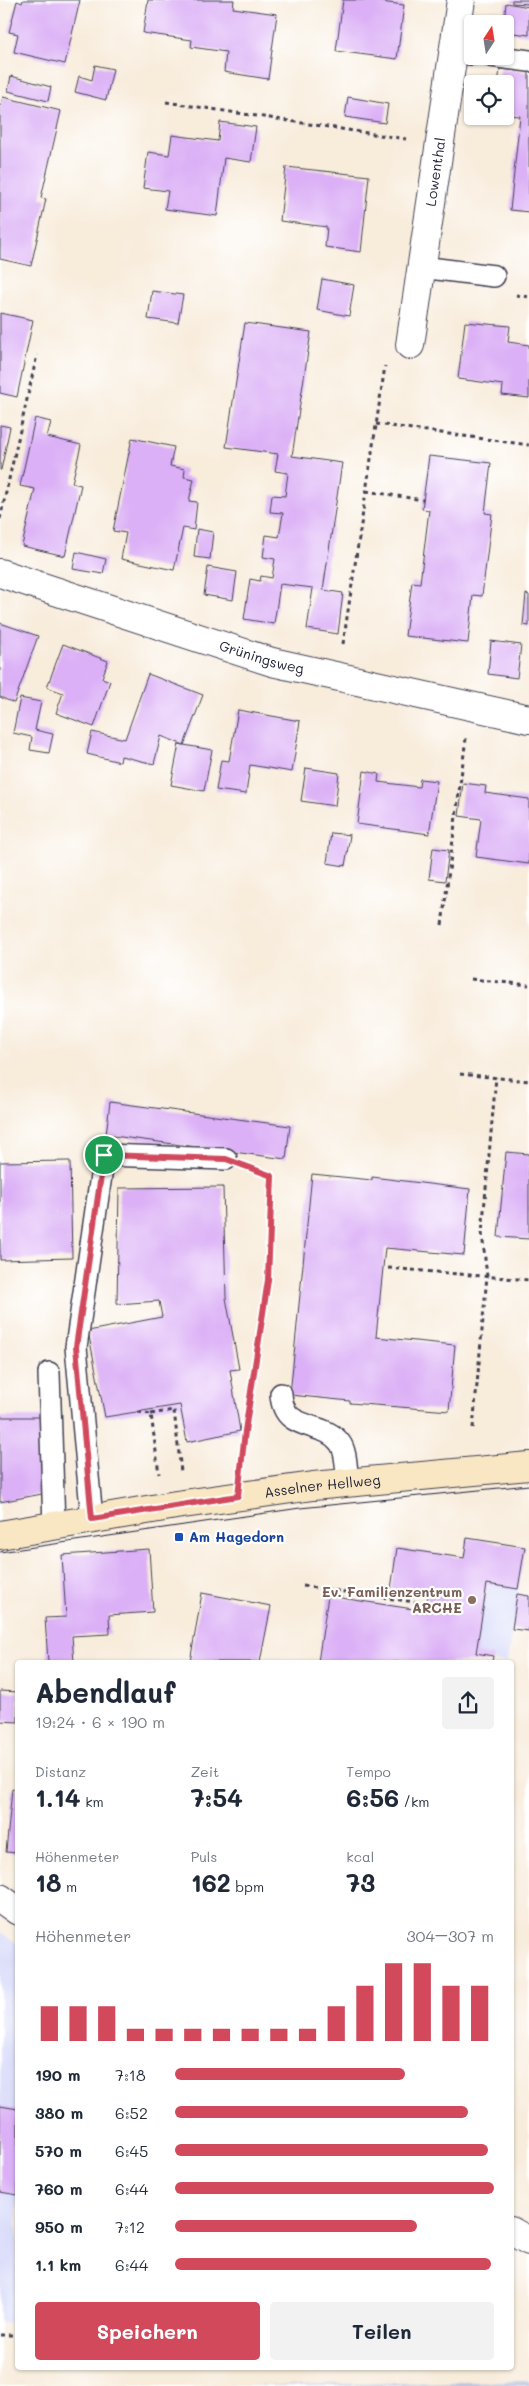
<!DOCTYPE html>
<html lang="de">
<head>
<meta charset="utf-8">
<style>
  body { margin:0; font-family:Mali,sans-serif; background:#f2f2f3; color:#1f2937; height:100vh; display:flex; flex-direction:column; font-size:19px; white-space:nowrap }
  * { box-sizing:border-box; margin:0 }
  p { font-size:16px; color:#747a83 }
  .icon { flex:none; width:28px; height:28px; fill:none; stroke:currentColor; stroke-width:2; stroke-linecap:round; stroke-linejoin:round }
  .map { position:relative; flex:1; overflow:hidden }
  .sheet { position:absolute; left:15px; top:1660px; width:499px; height:710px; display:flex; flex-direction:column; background:#fff; border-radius:5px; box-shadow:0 1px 4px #0004 }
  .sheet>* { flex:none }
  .needle { width:32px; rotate:12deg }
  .controls { position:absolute; left:464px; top:15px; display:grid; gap:10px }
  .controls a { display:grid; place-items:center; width:50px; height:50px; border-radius:5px; background:#fff; box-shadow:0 1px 4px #0004; font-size:25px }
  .pin { position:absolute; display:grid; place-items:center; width:42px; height:42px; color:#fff; margin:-21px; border:2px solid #fff; border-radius:50%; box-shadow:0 1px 5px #0007 }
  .round { display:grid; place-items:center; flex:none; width:52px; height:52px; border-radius:5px; background:#f2f2f3 }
  .head { display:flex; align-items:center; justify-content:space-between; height:85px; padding:0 20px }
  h1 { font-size:28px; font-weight:700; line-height:38px }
  .metrics { display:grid; grid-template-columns:repeat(3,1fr); gap:8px; height:85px; padding:5px 20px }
  .metrics div { display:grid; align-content:center }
  .metrics b { font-size:25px; font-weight:700 }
  .metrics small { font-size:14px; font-weight:400 }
  .metrics p { font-size:14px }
  .chart { height:140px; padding:10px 20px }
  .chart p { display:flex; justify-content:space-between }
  .chart svg { width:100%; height:90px; margin-top:5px; stroke:#d1495b; stroke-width:6 }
  .button { display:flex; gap:10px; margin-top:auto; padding:10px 20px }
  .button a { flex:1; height:58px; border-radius:5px; background:#d1495b; color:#fff; font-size:20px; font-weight:700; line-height:58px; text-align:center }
  .button a+a { background:#f2f2f3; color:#1f2937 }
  ul { padding:0 20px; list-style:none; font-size:16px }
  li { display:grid; grid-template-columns:80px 60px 1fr; align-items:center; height:38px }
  li i { height:12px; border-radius:6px; background:#d1495b }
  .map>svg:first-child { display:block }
</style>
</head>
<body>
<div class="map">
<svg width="529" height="2386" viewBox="0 0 529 2386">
  <rect width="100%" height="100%" fill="#fff"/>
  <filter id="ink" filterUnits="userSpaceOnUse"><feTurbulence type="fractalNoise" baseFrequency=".02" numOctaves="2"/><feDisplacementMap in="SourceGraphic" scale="10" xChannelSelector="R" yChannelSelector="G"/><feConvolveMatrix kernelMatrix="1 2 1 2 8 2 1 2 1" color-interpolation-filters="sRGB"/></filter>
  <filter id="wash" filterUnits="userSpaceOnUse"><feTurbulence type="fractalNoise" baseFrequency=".0096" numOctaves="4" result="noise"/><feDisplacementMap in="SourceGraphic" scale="20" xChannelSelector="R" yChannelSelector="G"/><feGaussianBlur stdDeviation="1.12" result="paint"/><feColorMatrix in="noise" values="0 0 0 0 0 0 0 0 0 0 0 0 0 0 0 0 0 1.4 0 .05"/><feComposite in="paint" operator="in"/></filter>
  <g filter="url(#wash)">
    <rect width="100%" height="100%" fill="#f8ecdb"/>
    <g fill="#d5d8f9">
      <path d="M467,1538L525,1547L507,1662H381L390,1605L426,1611L428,1595L391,1589L397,1548L463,1558Z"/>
      <path d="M0,1932L18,1944L17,2322H0Z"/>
    </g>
    <path fill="#bdc3de" d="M529,2381V2386H242Z"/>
    <g id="blocks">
      <g fill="#dbb0f6">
        <path d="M23,0H80L65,64L14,52L18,34L9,32L17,1L22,3Z"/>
        <path d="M148,0H234L233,8L277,14L268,79L224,72L226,52L191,47L192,40L143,33Z"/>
        <path d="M343,0H381V2L404,5L397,59L336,51Z"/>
        <path d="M512,0H529V4L512,3Z"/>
        <path d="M506,3L529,7V35L505,32L504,24Z"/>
        <path d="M95,65L113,69L106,100L75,92L79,76L92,80Z"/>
        <path d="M500,69L529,72V212L510,210L520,116L505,115V84H498Z"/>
        <path d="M11,76L51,87L48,101L8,91Z"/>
        <path d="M3,97L61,111L41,198L46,199L31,266L0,259V108Z"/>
        <path d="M348,97L388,104L385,123L345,117Z"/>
        <path d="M220,122L256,127L251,162L224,158L217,216L165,209L168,191L143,188L148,152L169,155L172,135L218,141Z"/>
        <path d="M286,167L369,176L361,252L325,247L327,227L280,221Z"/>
        <path d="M322,279L354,285L349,316L317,310Z"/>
        <path d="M152,291L183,295L178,323L148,319Z"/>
        <path d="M0,313L33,320L17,397L0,393Z"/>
        <path d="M465,322L510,326L508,342L529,345V398L502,395L503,385L458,379Z"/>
        <path d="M245,323L311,332L292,456L342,463L323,590L343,593L338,634L307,629L313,588L280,584L274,624L244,619L250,579L260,581L261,576L272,578L275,559L263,557L266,535L279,537L283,513L270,512L272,495L285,496L288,473L275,471L278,454L226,447Z"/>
        <path d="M35,418L51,422L47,437L81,445L72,483L81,485L65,556L22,546L35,489L20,486Z"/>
        <path d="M0,425L10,427L1,470H0Z"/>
        <path d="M132,438L174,447L170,466L185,469L184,477L194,479L189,501L197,502L194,530L183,528L174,570L121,559L126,533L113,531Z"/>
        <path d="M429,456L491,463L485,513L492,514L482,596L473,595L468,643L405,636L412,582L420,583L429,510L422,509Z"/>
        <path d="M197,529L213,532L210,559L194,557Z"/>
        <path d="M76,552L106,559L103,574L73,569Z"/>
        <path d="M208,567L237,572L233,600L204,595Z"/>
        <path d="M526,594L529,595V626L523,625Z"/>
        <path d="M0,623L38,636L14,703L0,697Z"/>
        <path d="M491,641L521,645L517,678L488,674Z"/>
        <path d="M63,644L108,661L102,678L110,681L94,727L56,713L63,693L47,687Z"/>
        <path d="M148,674L203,695L184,745L212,750L204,791L171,785L179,744L184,745L161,736L154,764L121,756L120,762L87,754L92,732L125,739Z"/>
        <path d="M20,698L41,702L35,730L53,734L49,753L30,750L32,737L13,733Z"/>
        <path d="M238,710L300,721L292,772L250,765L246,794L216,790L221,760L229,761Z"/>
        <path d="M306,768L339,773L335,806L301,801Z"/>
        <path d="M364,771L379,774L378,782L419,787L420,779L437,781L429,834L357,824Z"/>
        <path d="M463,783L486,786L485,793L529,799V864L476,857L481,819L459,816Z"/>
        <path d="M331,833L350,835L345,866L327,863Z"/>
        <path d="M433,848L449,850L445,881L429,879Z"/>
        <path d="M110,1102L290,1126L286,1159L106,1135Z"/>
        <path d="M506,1152L529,1154V1239L498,1237Z"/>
        <path d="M70,1161L72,1258L0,1260V1162Z"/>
        <path d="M312,1174L372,1180V1177L470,1189L464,1255L385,1248L376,1337L455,1345L449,1411L350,1403V1401L290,1395Z"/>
        <path d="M223,1187L226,1298L239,1369L230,1370L240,1431L187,1442L180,1405L105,1417L88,1331L162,1317L159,1301L117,1304L119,1188Z"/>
        <path d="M0,1417H43L42,1494L0,1502Z"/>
        <path d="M467,1538L525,1547L518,1589L487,1584L476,1653L493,1656L492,1662H318L328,1596L426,1611L428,1594L391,1589L397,1548L464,1558Z"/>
        <path d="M149,1549L153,1612L109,1615L110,1634L72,1636L74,1662H48L45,1618L66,1617L62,1555Z"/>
        <path d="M202,1593L271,1606L260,1662H190Z"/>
        <path d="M517,1594L529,1596V1631L512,1629Z"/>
        <path d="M0,1691L18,1692V1722L0,1721Z"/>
        <path d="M12,1789L18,1790V1853L6,1852Z"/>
        <path d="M0,2106L18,2109V2195L0,2192Z"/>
      </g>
    </g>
  </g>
  <g filter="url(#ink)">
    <use href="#blocks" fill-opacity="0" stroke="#424053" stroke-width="1"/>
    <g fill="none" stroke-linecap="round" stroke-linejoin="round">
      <g stroke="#424053" stroke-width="24">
        <g id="lane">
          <path d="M453,52L472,54"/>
          <path d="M491,56L529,61"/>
          <path d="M421,267L494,276"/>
          <path d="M49,1373L54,1526"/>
          <path d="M281,1394C283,1434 323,1419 340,1443C347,1452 346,1471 348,1482"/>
          <path d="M92,1519L76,1347L104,1155L226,1159"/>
        </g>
      </g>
      <g stroke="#424053" stroke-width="30">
        <g id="street">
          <path id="s1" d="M410,345L461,0"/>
          <path id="s2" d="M0,573L272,662L529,719"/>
          <path d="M0,1898L18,1911"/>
          <path d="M511,2231L529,2241"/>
        </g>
      </g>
      <g stroke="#424053" stroke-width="30">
        <g id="secondary">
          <path id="s3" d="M0,1535L176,1505L313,1486L529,1466"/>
        </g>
      </g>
      <g stroke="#424053" stroke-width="3" stroke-dasharray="4 4" stroke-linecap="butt">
        <path d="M166,102L406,139"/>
        <path d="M516,295L529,297"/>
        <path d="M376,424L529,445"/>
        <path d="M366,491L423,500"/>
        <path d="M0,519L37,355"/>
        <path d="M343,644L385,366"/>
        <path d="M442,925L466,738"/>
        <path d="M471,979L529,985"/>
        <path d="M460,1074L529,1081"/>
        <path d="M252,1168L272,1176L268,1280L253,1382"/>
        <path d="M388,1268L529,1280"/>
        <path d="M138,1412L151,1414L159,1474"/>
        <path d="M151,1414L174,1410L181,1472"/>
        <path d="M473,1428L487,1276L482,1233L496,1077"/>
        <path d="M242,1463L245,1431L251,1398"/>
        <path d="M303,1586L422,1603"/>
        <path d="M0,2335H18"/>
      </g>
      <use href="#lane" stroke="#fff" stroke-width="21"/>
      <use href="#street" stroke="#fff" stroke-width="28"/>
      <use href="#secondary" stroke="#f9e7c3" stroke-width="28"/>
      <path stroke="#22223b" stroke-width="1" d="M0,1552L300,1508L529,1485"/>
    </g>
  </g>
  <g fill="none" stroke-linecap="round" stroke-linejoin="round" filter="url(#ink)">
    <g stroke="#fff" stroke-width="10">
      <path id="route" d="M104,1155L226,1159L272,1176L268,1280L245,1431L238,1496L92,1519L76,1347Z"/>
    </g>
    <use href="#route" stroke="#d1495b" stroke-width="6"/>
  </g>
  <rect fill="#1a4fb4" stroke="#fff" stroke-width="2" x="174" y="1532" width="10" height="10" rx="2.5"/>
  <circle fill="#8d6e63" stroke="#fff" stroke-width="2" cx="472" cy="1600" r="5"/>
  <g text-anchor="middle" stroke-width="4.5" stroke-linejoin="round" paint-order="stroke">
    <g font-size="14" fill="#22223b" stroke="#fff">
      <text dy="5" stroke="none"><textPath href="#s1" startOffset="175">Lowenthal</textPath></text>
      <text dy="5" stroke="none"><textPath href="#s2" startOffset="275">Grüningsweg</textPath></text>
      <text dy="5" stroke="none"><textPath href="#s3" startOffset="326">Asselner Hellweg</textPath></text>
    </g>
    <g font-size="14" font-weight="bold" fill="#164399" stroke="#fff" text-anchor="start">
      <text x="189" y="1542">Am Hagedorn</text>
    </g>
    <g font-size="14" font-weight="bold" fill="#785e54" stroke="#fff" text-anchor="end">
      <text x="462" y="1597">Ev. Familienzentrum<tspan x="462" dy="16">ARCHE</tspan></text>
    </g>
  </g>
</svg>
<div class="controls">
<a><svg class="needle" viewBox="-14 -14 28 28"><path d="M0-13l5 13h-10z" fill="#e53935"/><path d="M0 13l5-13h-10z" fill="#747a83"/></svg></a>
<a><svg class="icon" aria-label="locate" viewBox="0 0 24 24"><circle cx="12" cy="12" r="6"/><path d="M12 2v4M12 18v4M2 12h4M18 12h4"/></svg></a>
</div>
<div class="pin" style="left:104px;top:1155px;background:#1e9e55"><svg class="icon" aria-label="arrive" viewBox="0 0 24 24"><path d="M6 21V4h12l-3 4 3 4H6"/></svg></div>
<section class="sheet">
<div class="head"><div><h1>Abendlauf</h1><p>19:24 · 6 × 190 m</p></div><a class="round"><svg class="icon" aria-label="share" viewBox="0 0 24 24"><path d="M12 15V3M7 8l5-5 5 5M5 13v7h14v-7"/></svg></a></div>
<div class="metrics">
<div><p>Distanz</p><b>1.14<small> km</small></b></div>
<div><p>Zeit</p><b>7:54</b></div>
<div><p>Tempo</p><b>6:56<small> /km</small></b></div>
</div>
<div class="metrics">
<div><p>Höhenmeter</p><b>18<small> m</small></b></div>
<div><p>Puls</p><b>162<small> bpm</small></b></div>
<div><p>kcal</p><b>73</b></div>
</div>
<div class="chart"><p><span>Höhenmeter</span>304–307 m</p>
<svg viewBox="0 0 160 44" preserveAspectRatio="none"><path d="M5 44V27M15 44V27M25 44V27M35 44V38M45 44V38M55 44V38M65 44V38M75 44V38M85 44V38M95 44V38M105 44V27M115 44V17M125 44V6M135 44V6M145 44V17M155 44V17"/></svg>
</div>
<ul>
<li><b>190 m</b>7:18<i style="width:72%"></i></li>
<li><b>380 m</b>6:52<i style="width:92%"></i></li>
<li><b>570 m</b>6:45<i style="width:98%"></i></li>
<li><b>760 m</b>6:44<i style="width:100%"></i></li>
<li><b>950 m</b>7:12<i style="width:76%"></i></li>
<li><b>1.1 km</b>6:44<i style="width:99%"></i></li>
</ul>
<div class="button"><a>Speichern</a><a>Teilen</a></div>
</section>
</div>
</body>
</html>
